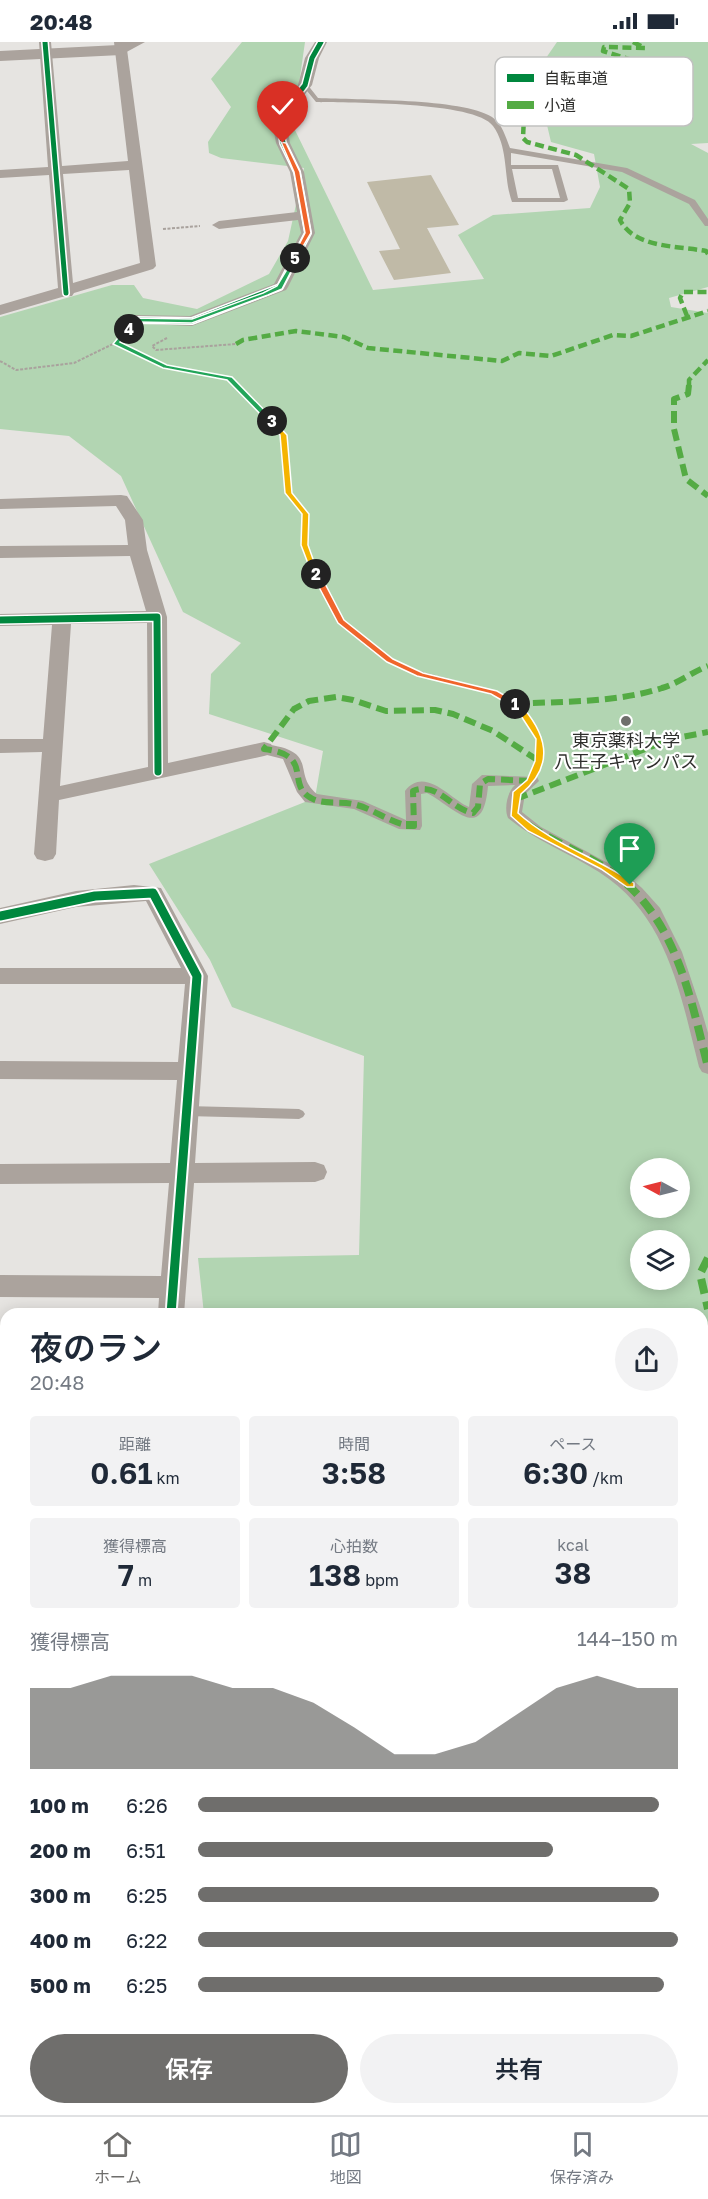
<!DOCTYPE html>
<html lang="ja">
<head>
<meta charset="utf-8">
<style>
  body { margin:0; font-family:"Golos Text","Noto Sans JP",sans-serif; background:#f2f2f3; color:#1f2937; height:100vh; display:flex; flex-direction:column; font-size:22px; white-space:nowrap }
  * { box-sizing:border-box; margin:0 }
  p { font-size:20px; color:#747a83 }
  .icon { flex:none; width:33px; height:33px; fill:none; stroke:currentColor; stroke-width:2; stroke-linecap:round; stroke-linejoin:round }
  .map { position:relative; flex:1; overflow:hidden }
  .details { position:absolute; left:0px; top:1266px; width:708px; height:807px; display:flex; flex-direction:column; background:#fff; border-radius:18px 18px 0 0; box-shadow:0 3px 15px #0003 }
  .details>* { flex:none }
  .needle { width:39px; rotate:277deg }
  .controls { position:absolute; left:630px; top:1116px; display:grid; gap:12px }
  .controls a { display:grid; place-items:center; width:60px; height:60px; border-radius:50%; background:#fff; box-shadow:0 3px 15px #0003; font-size:30px }
  .pin { position:absolute; display:grid; place-items:center; width:51px; height:51px; color:#fff; margin:-62px -26px; border-radius:50% 50% 50% 0; rotate:-45deg; box-shadow:0 0 6px #0007 }
  .pin .icon { rotate:45deg }
  .km { position:absolute; width:30px; height:30px; margin:-15px; border-radius:50%; background:#222; color:#fff; font-size:16px; line-height:30px; text-align:center }
  .round { display:grid; place-items:center; flex:none; width:63px; height:63px; border-radius:32px; background:#f2f2f3 }
  .overview { display:flex; align-items:center; justify-content:space-between; height:102px; padding:0 30px }
  h1 { font-size:33px; font-weight:600; line-height:45px }
  .metrics { display:grid; grid-template-columns:repeat(3,1fr); gap:9px; height:102px; padding:6px 30px }
  .metrics div { display:grid; align-content:center; border-radius:6px; background:#f2f2f3; text-align:center }
  .metrics b { font-size:30px; font-weight:600 }
  .metrics small { font-size:16px; font-weight:400 }
  .metrics p { font-size:16px }
  .chart { height:168px; padding:12px 30px }
  .chart p { display:flex; justify-content:space-between }
  .chart svg { width:100%; height:108px; margin-top:6px; fill:#6f6e6c; opacity:.7 }
  .button { display:flex; gap:12px; margin-top:auto; padding:12px 30px }
  .button a { flex:1; height:69px; border-radius:36px; background:#6f6e6c; color:#fff; font-size:24px; font-weight:600; line-height:69px; text-align:center }
  .button a+a { background:#f2f2f3; color:#1f2937 }
  ul { padding:0 30px; list-style:none; font-size:20px }
  li { display:grid; grid-template-columns:96px 72px 1fr; align-items:center; height:45px }
  li i { height:15px; border-radius:8px; background:#6f6e6c }
  .status { display:flex; justify-content:space-between; align-items:center; height:42px; padding:0 30px; background:#fff; direction:ltr }
  .status svg { height:16px; fill:currentColor }
  .tab-bar { display:flex; justify-content:space-around; align-items:center; height:84px; border-top:2px solid #e0e1e3; background:#fff; font-size:16px; color:#747a83 }
  .tab-bar a { display:grid; justify-items:center; gap:3px }
  .tab-bar .on { color:#6f6e6c }
  .map>svg:first-child { display:block }
</style>
</head>
<body>
<div class="status"><b>20:48</b><svg viewBox="0 0 49 12"><path d="M0 12V9h3v3zM5 12V6h3v6zM10 12V3h3v9zM15 12V0h3v12zM26 1h20v11H26zM47 4h2v5h-2z"/></svg></div>
<div class="map">
<svg width="708" height="2073" viewBox="0 0 708 2073">
  <rect width="100%" height="100%" fill="#e6e4e1"/>
  <path fill="#b2d5b2" fill-rule="evenodd" d="M242,0H305L293,84L373,248L484,237L458,193L493,173L590,166L600,145L594,112L551,100L535,32L557,0H708V101L691,102L708,111V245L669,256L671,265L708,271V1480L702,1473V1272H204L198,1216L359,1213L364,1014L232,965L210,918L149,822L315,756L323,709L209,672L211,632L241,601L183,570L121,434L69,394L0,387V275L112,243H134L143,256L197,267L269,232L288,199L304,126L221,116L209,111L208,100L231,65L211,37ZM640,1126H680V1166H640ZM640,1198H680V1238H640Z"/>
  <path fill="#c0baa7" d="M431,133L459,183L427,186L451,231L394,238L379,209L400,207L367,140Z"/>
  <g fill="none" stroke-linecap="round" stroke-linejoin="round">
    <g stroke="#a9a29d" stroke-width="2" stroke-dasharray="3 1.5" stroke-linecap="butt">
      <path d="M163,187L200,184"/>
      <path d="M167,296L152,304L156,308L236,302"/>
      <path d="M116,300L165,325L230,337L237,344"/>
      <path d="M0,319L16,328L74,321L119,299L125,291"/>
    </g>
    <path stroke="#a9a29d" stroke-width="3" stroke-dasharray="4 2" stroke-linecap="butt" d="M236,343L284,393L288,451L305,472C305,482 303,494 305,504C315,551 348,595 390,619C435,644 555,642 538,723"/>
    <g fill="#aba39d" fill-rule="evenodd">
      <path d="M303,42H307L318,56C357,58 462,56 492,75C502,81 506,96 510,106L627,126L695,158L708,177V184H705L689,162L622,130L511,111V123H558L568,158L564,160H512C503,135 509,106 493,84C475,59 349,61 316,60L303,44ZM512,127H552L560,156H518Z"/>
      <path d="M186,1064L299,1067L303,1069L305,1072L303,1075L299,1077L186,1074L182,1072L180,1069L182,1066Z"/>
    </g>
    <path fill="#aba39d" fill-rule="evenodd" d="M264,702C321,709 291,731 317,752L363,759L406,778L405,749C425,723 451,758 469,765L472,742L482,733L537,735L539,739L525,752L522,770L541,785L621,828L642,846L660,866L682,910L702,970L708,991V1032L702,1030L699,1025C680,951 668,874 599,830C569,811 536,799 508,776C504,767 507,750 515,743L488,744C483,802 455,766 427,751L421,752L422,784L420,788L399,787L354,767L305,760L297,750L283,717L259,711L256,707Z"/>
    <g fill="#aba39d" fill-rule="evenodd">
      <path d="M39,0H51L62,124L128,119L114,0H126L156,224L153,227L74,251L72,254L62,255L0,273V263L58,246L49,133L0,136V128L48,125ZM129,128L140,221L73,241L63,132Z"/>
      <path d="M315,0H327L319,16L312,43L289,73L287,85L290,101L304,130L315,191L288,245L286,248L192,284L128,281L126,278L128,275L134,273L190,274L274,242L301,191L298,178L219,187L212,183L219,179L297,170L290,130L276,101L273,85L275,73L298,43L305,16Z"/>
      <path d="M121,453L127,454L143,478L147,508L167,575L168,721L264,700L271,702L274,707L271,712L264,714L59,758L56,812L53,817L45,819L37,817L34,812L42,710L0,711V697H43L52,583L0,584V572L146,569L130,514L0,516V504L128,503L125,478L116,464L0,467V457ZM147,581L148,725L60,744L71,582Z"/>
      <path d="M134,843L161,846L208,934L195,1121L315,1120L324,1123L327,1130L324,1137L315,1140L194,1141L184,1272H158L159,1256L0,1255V1233L161,1234L169,1141L0,1142V1122L170,1121L177,1038L0,1037V1019L178,1020L185,942H0V926H181L146,859L76,865L0,882V866L76,849Z"/>
      <path d="M6,1664V1694L0,1695V1665Z"/>
      <path d="M318,2067H352L354,2073H318Z"/>
    </g>
    <g fill="#aba39d" fill-rule="evenodd">
      <path d="M124,0H145L121,13L0,19V9L118,3Z"/>
      <rect x="0" y="1362" width="6" height="30"/>
      <path d="M91,2067H153L150,2073H88Z"/>
      <path d="M522,2067H566L568,2073H524Z"/>
    </g>
    <g stroke="#54ab44" stroke-width="4.5" stroke-dasharray="9 4.5" stroke-linecap="butt">
      <path d="M633,0L645,6L604,5L603,9L632,18L640,29L610,27L583,35L568,43L528,45L525,52L523,96L527,100L576,113L629,147L630,161L620,178C634,206 678,204 706,209L708,212"/>
      <path d="M687,274L680,256L683,250H708"/>
      <path d="M236,302L243,298L296,289L344,295L368,306L502,319L519,311L551,314L613,293L631,294L708,269"/>
      <path d="M689,344V338L708,318"/>
    </g>
    <g stroke="#54ab44" stroke-width="6" stroke-dasharray="12 6" stroke-linecap="butt">
      <path d="M689,343L688,352L674,357V387L686,437L708,454"/>
      <path d="M515,662C564,659 615,661 662,646C679,641 692,630 708,624"/>
      <path d="M531,739L488,737L480,742L478,765L473,771C450,767 438,739 413,749L414,784L406,783C387,779 372,766 353,762C340,759 323,763 311,756C285,742 315,713 264,707L294,667L309,659L336,655L353,658L386,669L435,668L453,672L493,689L539,719"/>
      <path d="M516,757L671,697L708,690"/>
      <path d="M530,785L514,772L517,750L531,739"/>
    </g>
    <g stroke="#54ab44" stroke-width="8" stroke-dasharray="15 8" stroke-linecap="butt">
      <path d="M406,783H414"/>
      <path d="M528,783C555,801 586,812 613,831C676,876 690,954 708,1025"/>
      <path d="M708,1216L700,1232L708,1267"/>
    </g>
    <g stroke="#fff" stroke-width="8">
      <g id="cycleway-far2">
        <path d="M45,0L66,251"/>
        <path d="M134,278L192,279L280,245L308,191L297,130L283,101L280,85L282,73L305,43L312,16L321,0"/>
      </g>
    </g>
    <g stroke="#fff" stroke-width="10">
      <path id="cycleway-far1" d="M0,578L157,575L158,730"/>
    </g>
    <g stroke="#fff" stroke-width="13">
      <path id="cycleway" d="M0,874L95,854L153,851L197,934L171,1272"/>
    </g>
    <use href="#cycleway-far2" stroke="#00873e" stroke-width="5"/>
    <use href="#cycleway-far1" stroke="#00873e" stroke-width="7"/>
    <use href="#cycleway" stroke="#00873e" stroke-width="9"/>
  </g>
  <path fill="#f5b400" stroke="#fff" stroke-width="1.5" d="M512,660H518C546,690 557,722 521,752L518,771C551,801 597,816 634,841V845H627L601,827L528,789L511,774L513,750L527,738L535,719L536,697Z"/>
  <path fill="#f0652b" stroke="#fff" stroke-width="1.5" d="M316,530L320,532L344,578L393,617L423,631L497,649L519,662L512,664L491,652L417,634L387,620L338,581L312,532Z"/>
  <path fill="#f5b400" stroke="#fff" stroke-width="1.5" d="M272,377L287,393L292,451L309,472L308,503L319,534L312,532L301,503L302,472L285,451L280,393L268,379Z"/>
  <path fill="#22a559" stroke="#fff" stroke-width="1.5" d="M126,286L132,287L120,300L167,323L232,335L275,379L269,381L227,338L163,326L113,302Z"/>
  <path fill="#22a559" stroke="#fff" stroke-width="1.5" d="M295,214L298,216L282,247L268,253L192,281L137,280L131,289L125,287L132,276L192,277L263,251L277,244Z"/>
  <path fill="#f0652b" stroke="#fff" stroke-width="1.5" d="M281,100L286,101L300,130L311,191L295,218L292,216L305,191L294,130Z"/>
  <circle fill="#6f6e6c" stroke="#fff" stroke-width="2" cx="626" cy="679" r="6"/>
  <g text-anchor="middle" stroke-width="4.5" stroke-linejoin="round" paint-order="stroke">
    <g font-size="18" fill="#2f2f2d" stroke="#fff">
      <text x="626" y="705">東京薬科大学<tspan x="626" dy="21">八王子キャンパス</tspan></text>
    </g>
  </g>
  <rect x="495" y="15" width="198" height="69" rx="9" fill="#fff" stroke="#c1c1c0" stroke-width="1.5"/>
  <rect x="507" y="32" width="27" height="8" fill="#00873e"/>
  <rect x="507" y="59" width="27" height="8" fill="#54ab44"/>
  <g font-size="16" fill="#2f2f2d">
    <text x="544" y="42">自転車道</text>
    <text x="544" y="69">小道</text>
  </g>
</svg>
<div class="controls">
<a><svg class="needle" viewBox="-14 -14 28 28"><path d="M0-13l5 13h-10z" fill="#e53935"/><path d="M0 13l5-13h-10z" fill="#747a83"/></svg></a>
<a><svg class="icon" aria-label="layers" viewBox="0 0 24 24"><path d="M12 4l9 5-9 5-9-5zM3 14l9 5 9-5"/></svg></a>
</div>
<div class="pin" style="left:630px;top:843px;background:#1e9e55"><svg class="icon" aria-label="arrive" viewBox="0 0 24 24"><path d="M6 21V4h12l-3 4 3 4H6"/></svg></div>
<div class="pin" style="left:283px;top:101px;background:#d93025"><svg class="icon" aria-label="check" viewBox="0 0 24 24"><path d="M5 12l5 5 9-10"/></svg></div>
<b class="km" style="left:515px;top:662px">1</b>
<b class="km" style="left:316px;top:532px">2</b>
<b class="km" style="left:272px;top:379px">3</b>
<b class="km" style="left:129px;top:287px">4</b>
<b class="km" style="left:295px;top:216px">5</b>
<section class="details">
<div class="overview"><div><h1>夜のラン</h1><p>20:48</p></div><a class="round"><svg class="icon" aria-label="share" viewBox="0 0 24 24"><path d="M12 15V3M7 8l5-5 5 5M5 13v7h14v-7"/></svg></a></div>
<div class="metrics">
<div><p>距離</p><b>0.61<small> km</small></b></div>
<div><p>時間</p><b>3:58</b></div>
<div><p>ペース</p><b>6:30<small> /km</small></b></div>
</div>
<div class="metrics">
<div><p>獲得標高</p><b>7<small> m</small></b></div>
<div><p>心拍数</p><b>138<small> bpm</small></b></div>
<div><p>kcal</p><b>38</b></div>
</div>
<div class="chart"><p><span>獲得標高</span>144–150 m</p>
<svg viewBox="0 0 160 44" preserveAspectRatio="none"><path d="M0 44V11L10 11L20 6L30 6L40 6L50 11L60 11L70 17L80 27L90 38L100 38L110 33L120 22L130 11L140 6L150 11L160 11V44z"/></svg>
</div>
<ul>
<li><b>100 m</b>6:26<i style="width:96%"></i></li>
<li><b>200 m</b>6:51<i style="width:74%"></i></li>
<li><b>300 m</b>6:25<i style="width:96%"></i></li>
<li><b>400 m</b>6:22<i style="width:100%"></i></li>
<li><b>500 m</b>6:25<i style="width:97%"></i></li>
</ul>
<div class="button"><a>保存</a><a>共有</a></div>
</section>
</div>
<nav class="tab-bar">
<a class="on"><svg class="icon" aria-label="home" viewBox="0 0 24 24"><path d="M3 11l9-7 9 7M6 9v11h12V9"/></svg>ホーム</a>
<a><svg class="icon" aria-label="map" viewBox="0 0 24 24"><path d="M3 6l6-2 6 2 6-2v14l-6 2-6-2-6 2zM9 4v14M15 6v14"/></svg>地図</a>
<a><svg class="icon" aria-label="saved" viewBox="0 0 24 24"><path d="M7 4h10v16l-5-4-5 4z"/></svg>保存済み</a>
</nav>
</body>
</html>
